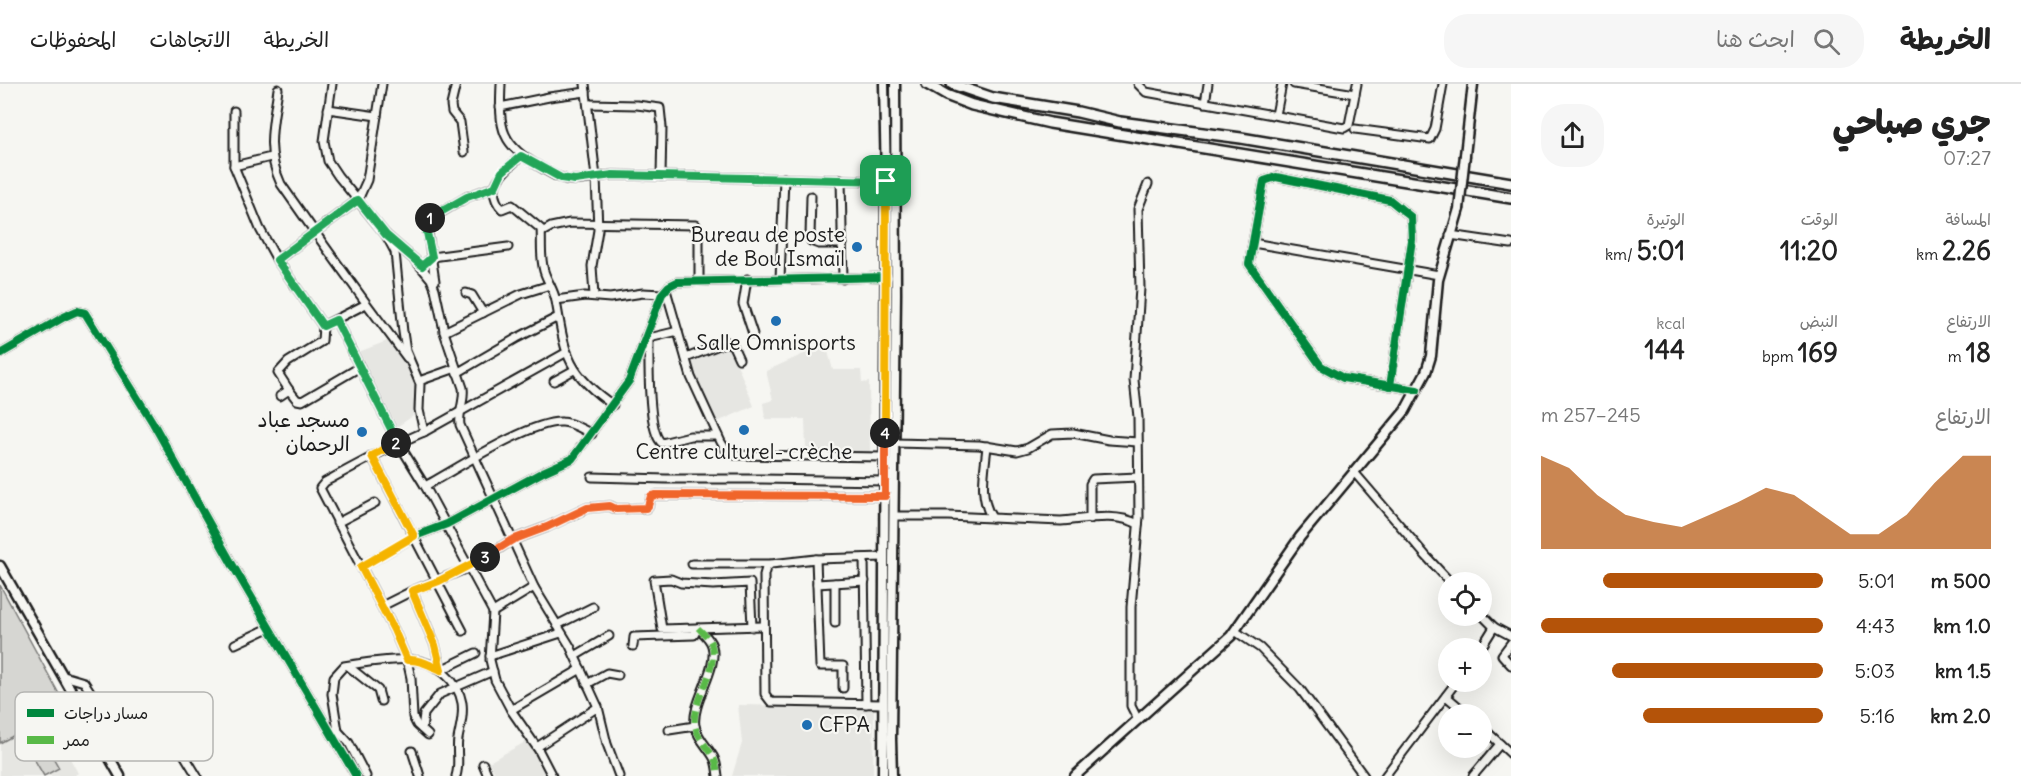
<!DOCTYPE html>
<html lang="ar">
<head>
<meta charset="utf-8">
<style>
  body { margin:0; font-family:Delius,"Playpen Sans Arabic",sans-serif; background:#f6f6f6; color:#222; direction:rtl; height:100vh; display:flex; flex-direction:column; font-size:22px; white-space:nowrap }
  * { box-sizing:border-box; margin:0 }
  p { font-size:20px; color:#767676 }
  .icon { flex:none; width:33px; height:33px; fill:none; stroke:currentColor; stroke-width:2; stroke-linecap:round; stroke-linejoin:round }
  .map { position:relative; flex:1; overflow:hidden; direction:ltr }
  .sheet { display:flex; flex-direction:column; background:#fff; width:510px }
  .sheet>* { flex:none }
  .controls { position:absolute; left:1438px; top:488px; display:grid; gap:12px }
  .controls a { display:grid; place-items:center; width:54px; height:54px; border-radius:50%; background:#fff; box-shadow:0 6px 24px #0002; font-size:30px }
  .pin { position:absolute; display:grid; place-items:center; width:51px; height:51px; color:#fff; margin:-26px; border-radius:12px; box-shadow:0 3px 9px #0006 }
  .km { position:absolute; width:30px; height:30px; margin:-15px; border-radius:50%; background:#222; color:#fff; font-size:16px; line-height:30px; text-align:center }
  .round { display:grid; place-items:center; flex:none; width:63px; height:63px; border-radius:24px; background:#f6f6f6 }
  .headline { display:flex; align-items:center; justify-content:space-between; height:102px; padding:0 30px }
  h1 { font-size:33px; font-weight:800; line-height:45px }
  .figures { display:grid; grid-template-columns:repeat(3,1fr); gap:9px; height:102px; padding:6px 30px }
  .figures div { display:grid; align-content:center }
  .figures b { font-size:26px; font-weight:800 }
  .figures small { font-size:16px; font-weight:400 }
  .figures p { font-size:16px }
  .chart { height:168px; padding:12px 30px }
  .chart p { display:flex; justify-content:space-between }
  .chart svg { width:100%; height:108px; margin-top:6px; fill:#b45309; opacity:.7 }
  ul { padding:0 30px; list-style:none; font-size:20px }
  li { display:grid; grid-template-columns:96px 72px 1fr; align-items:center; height:45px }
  li i { height:15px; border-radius:8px; background:#b45309 }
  header { display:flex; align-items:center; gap:36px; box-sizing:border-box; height:84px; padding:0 30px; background:#fff; border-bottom:2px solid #e0e0e0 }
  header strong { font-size:28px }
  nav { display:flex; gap:33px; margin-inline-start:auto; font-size:21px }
  .search { width:420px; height:54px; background:#f6f6f6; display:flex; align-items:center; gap:15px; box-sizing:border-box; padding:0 21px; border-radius:24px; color:#767676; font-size:22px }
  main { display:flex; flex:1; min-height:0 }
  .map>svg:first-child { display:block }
</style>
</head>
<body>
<header>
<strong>الخريطة</strong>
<div class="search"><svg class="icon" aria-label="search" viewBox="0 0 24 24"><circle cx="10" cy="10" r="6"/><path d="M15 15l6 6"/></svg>ابحث هنا</div>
<nav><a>الخريطة</a><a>الاتجاهات</a><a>المحفوظات</a></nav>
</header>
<main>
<section class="sheet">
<div class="headline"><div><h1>جري صباحي</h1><p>07:27</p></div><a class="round"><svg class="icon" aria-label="share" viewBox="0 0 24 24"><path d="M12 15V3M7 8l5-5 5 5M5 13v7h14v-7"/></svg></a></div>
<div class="figures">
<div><p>المسافة</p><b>2.26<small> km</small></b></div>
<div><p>الوقت</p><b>11:20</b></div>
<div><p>الوتيرة</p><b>5:01<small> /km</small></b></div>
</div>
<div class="figures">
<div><p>الارتفاع</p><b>18<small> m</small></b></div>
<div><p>النبض</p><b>169<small> bpm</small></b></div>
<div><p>kcal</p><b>144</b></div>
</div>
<div class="chart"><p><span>الارتفاع</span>245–257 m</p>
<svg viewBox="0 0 160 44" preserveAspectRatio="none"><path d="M0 44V6L10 11L20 22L30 30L40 33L50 35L60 30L70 25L80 19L90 22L100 30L110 38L120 38L130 30L140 17L150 6L160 6V44z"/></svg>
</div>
<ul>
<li><b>500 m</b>5:01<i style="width:78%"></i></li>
<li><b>1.0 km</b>4:43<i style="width:100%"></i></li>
<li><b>1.5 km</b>5:03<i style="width:75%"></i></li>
<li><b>2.0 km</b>5:16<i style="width:64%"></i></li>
</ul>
</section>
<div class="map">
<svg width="1511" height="692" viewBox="0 0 1511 692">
  <rect width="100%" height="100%" fill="#f6f6f2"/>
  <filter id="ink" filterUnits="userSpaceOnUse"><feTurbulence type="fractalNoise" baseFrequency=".0167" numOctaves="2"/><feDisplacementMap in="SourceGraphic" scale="12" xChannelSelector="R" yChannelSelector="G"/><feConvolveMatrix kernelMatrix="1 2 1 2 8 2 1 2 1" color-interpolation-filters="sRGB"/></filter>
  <g filter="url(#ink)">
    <g fill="#e6e6e2">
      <path d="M387,257L407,282L417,305L413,332L395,344L356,269Z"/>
      <path d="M725,260L730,263L754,322L715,339L688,276Z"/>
      <path d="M826,260L833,286H861L862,299L869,298L870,368H812L811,365L806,366L805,335H765L763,319L773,316L766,287Z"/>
      <path d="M0,501L66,623L77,639L57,651L78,689L74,692H0Z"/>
      <path d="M738,621L874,623L873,692H732L742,659Z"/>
      <path d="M529,656L547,688L540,692H496L489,678Z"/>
    </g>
    <g fill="#d6d6d2" stroke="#797977" stroke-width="1.5">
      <path d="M0,501L66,623L0,659Z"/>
      <path d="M41,652L59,684L44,692L26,661Z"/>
    </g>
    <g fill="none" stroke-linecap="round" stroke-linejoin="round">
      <g stroke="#1c1c1c" stroke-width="11">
        <g id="minor">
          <path d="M332,0L324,57L328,77L338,92L386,151L395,168L403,248L406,267L420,300L419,326L424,348"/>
          <path d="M456,0L451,21L452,28L460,38L464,68"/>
          <path d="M501,0C499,46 500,60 542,84C552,90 563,97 576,96C588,96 600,92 613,91L886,97"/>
          <path d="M585,0L596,93L598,146L592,182L594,212"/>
          <path d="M1138,0L1146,8L1344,44L1349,41L1357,0"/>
          <path d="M1294,0L1355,10"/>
          <path d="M278,5C273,40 265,66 281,100C322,159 364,217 407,274"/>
          <path d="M1205,19L1208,0"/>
          <path d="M588,20L637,21L660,24L662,43L661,92"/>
          <path d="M500,23L549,13L586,8"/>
          <path d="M328,25L377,32"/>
          <path d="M234,27V82L271,73"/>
          <path d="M1276,31L1282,0"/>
          <path d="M1355,45L1430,55L1435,45L1443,0"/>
          <path d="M521,72C506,86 482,103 502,125L512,121L541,145C542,159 540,173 544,187C547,197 554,206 556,217C565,269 566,289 613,321"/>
          <path d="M234,82L260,145L277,176L323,242L366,220"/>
          <path d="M841,95L843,195"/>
          <path d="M811,112L810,153L811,157L819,160H843"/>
          <path d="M542,148L551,143L570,139L696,141L699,150V197"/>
          <path d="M386,151L416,177L431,195L435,205L445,251L463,304C465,317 458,328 460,341L534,503L570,562L598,623L607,660L619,692"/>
          <path d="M1450,151L1511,160"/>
          <path d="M1253,159L1439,191"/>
          <path d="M277,176L358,116L367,96L382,0"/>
          <path d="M422,182L432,173L508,163"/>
          <path d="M747,195L743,220L753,250"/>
          <path d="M780,195L784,94"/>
          <path d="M435,197L426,137L467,113L494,103"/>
          <path d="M666,206L691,293L721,358L727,368L734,371L885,373"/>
          <path d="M466,209L472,211L483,229"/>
          <path d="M556,216L585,212L610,214L643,209L662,210"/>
          <path d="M336,236L396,355L425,402L493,528L490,576L495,596L511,626L538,665L552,692"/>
          <path d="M444,248L521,210L550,201"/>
          <path d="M645,253L649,254C649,273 647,349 662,359L690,352H718"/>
          <path d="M649,254L678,247"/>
          <path d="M0,270L64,233L77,227L85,229L153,339L232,480L356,692"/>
          <path d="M686,274L727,258L733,262L739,275"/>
          <path d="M457,289L517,254L558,233"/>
          <path d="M419,297L456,284"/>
          <path d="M554,297L574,286"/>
          <path d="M1390,302L1412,156L1411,133L1390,116L1276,93L1264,97L1249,180L1321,282L1343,294L1417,306"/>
          <path d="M289,306L278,289L288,278L322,257L323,242"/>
          <path d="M280,312L289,306L297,316L302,317L360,283"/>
          <path d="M895,359L979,361L1017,367L1028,364L1052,350L1073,349L1109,356L1138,358"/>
          <path d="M987,362C985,386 978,412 992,434"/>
          <path d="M372,372L463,547"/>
          <path d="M1354,388L1426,472L1450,498"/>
          <path d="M592,393L666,395H762L885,397"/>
          <path d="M425,402C455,386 531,336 562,338C572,338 583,346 592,350"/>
          <path d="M894,432H948L1061,437C1086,435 1116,428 1138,440"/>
          <path d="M1090,435V400L1093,395L1138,393"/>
          <path d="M337,439L375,419"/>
          <path d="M864,474L866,620"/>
          <path d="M816,475L820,582H843V604"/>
          <path d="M692,480H770"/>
          <path d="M361,483L415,452L447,440L543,388L572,375L629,297L662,210L669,202L677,198L886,193"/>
          <path d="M835,499V539"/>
          <path d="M817,500L865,497"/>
          <path d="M412,507L435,561L441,586L476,569"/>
          <path d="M382,522L412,507L470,483L512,456L547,443L587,424L610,422L616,425L646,424L648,422L651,413L656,411L885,412"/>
          <path d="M493,528L534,503"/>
          <path d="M1482,531L1494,543L1511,552"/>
          <path d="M557,541L593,523"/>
          <path d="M752,543L750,499L713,501L681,499L671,495L654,496L662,545C696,544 729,543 763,542"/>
          <path d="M1235,547L1260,564L1300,605L1364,692"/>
          <path d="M1511,559L1502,571L1511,581"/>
          <path d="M235,560L269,544"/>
          <path d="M633,562L634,553L694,551L698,544C703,549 710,554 712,562C719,585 691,618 695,642C698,655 708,663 714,674C717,680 717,686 718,692"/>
          <path d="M1481,564L1494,543"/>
          <path d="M490,572L561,549"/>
          <path d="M575,572L609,552"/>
          <path d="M348,582L378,606L381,617"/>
          <path d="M64,592L84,598L112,641L118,640L152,625L157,626L197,692"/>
          <path d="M587,600L607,589L618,591"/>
          <path d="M1446,612L1467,630"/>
          <path d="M882,620L771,618L765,610L764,491L766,484L771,480L816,475L884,473"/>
          <path d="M511,626L581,585"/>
          <path d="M1138,636L1131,622V523L1139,433L1138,333L1134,296L1140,204L1138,125L1148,100"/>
          <path d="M1482,643L1511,670"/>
          <path d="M422,645L424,630L440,610L493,587"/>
          <path d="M669,646L695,642"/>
          <path d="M428,651L417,641L413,633L411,594L407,576L394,546L320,404L325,398C358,380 390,362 424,348L567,268"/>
          <path d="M537,663L598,623"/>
          <path d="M412,667L420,692"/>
          <path d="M483,680L488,692"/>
          <path d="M366,692L349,659L338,647L332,610L334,593L344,582C360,579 398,574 413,576C436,578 458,596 462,619C464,632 460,643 458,655C456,668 460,680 456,692"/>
          <path d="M1385,692L1457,597"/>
          <path d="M1473,692L1500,660"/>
        </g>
      </g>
      <g stroke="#1c1c1c" stroke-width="13">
        <g id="major">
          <path d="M1465,71L1473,0"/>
          <path d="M0,482L120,692"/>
          <path d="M883,692L886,97L884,0"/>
          <path d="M892,692L891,655L896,210L895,0"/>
          <path d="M1075,692L1231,552L1300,453L1405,327L1426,288L1431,272L1438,196L1459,125"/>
        </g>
      </g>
      <g stroke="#1c1c1c" stroke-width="14">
        <g id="highway">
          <path d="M927,0L946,11L972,21L1050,39L1511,114"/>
          <path d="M952,0L993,14L1078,28L1120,38L1241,54L1511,99"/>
        </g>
      </g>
      <use href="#minor" stroke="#f6f6f2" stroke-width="7"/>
      <use href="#major" stroke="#f6f6f2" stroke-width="8"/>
      <use href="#highway" stroke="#f6f6f2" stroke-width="9"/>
      <g stroke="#1c1c1c" stroke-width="13" stroke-linecap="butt">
        <path id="major-bridge" d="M1459,125L1465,71"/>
      </g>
      <use href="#major-bridge" stroke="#f6f6f2" stroke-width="8"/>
      <path stroke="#58b947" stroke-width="6" stroke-dasharray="12 6" stroke-linecap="butt" d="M698,544C703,549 710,554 712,562C719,585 691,618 695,642C698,655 708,663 714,674C717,680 717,686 718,692"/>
      <g stroke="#f6f6f2" stroke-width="11">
        <g id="cycleway">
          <path d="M0,270L64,233L77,227L85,229L153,339L232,480L356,692"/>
          <path d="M1390,302L1412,156L1411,133L1390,116L1276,93L1264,97L1249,180L1321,282L1343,294L1417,306"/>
          <path d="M361,483L415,452L447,440L543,388L572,375L629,297L662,210L669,202L677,198L886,193"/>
        </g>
      </g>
      <use href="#cycleway" stroke="#00873e" stroke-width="8"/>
    </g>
  </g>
  <g fill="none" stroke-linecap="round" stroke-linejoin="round" filter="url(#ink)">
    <g stroke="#fff" stroke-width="12">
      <path id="split-1" d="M430,134L467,113L495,103L502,88L521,72L561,94L575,96L613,91L886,97"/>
    </g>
    <g stroke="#fff" stroke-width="12">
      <path id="split-2" d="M396,359L399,358L396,355L336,236L323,242L277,176L358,116L386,151L422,182L432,173L425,139L430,134"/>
    </g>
    <g stroke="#fff" stroke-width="12">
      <path id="split-3" d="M396,359L372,372L414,452L361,483L394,546L407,576C419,575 430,581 441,586L435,561L412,507L439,497L485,473"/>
    </g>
    <g stroke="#fff" stroke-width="12">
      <path id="split-4" d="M485,473L512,456L547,443L587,424L610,422L616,425L646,424L648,422L651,412L656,411L885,412V349"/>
    </g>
    <g stroke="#fff" stroke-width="12">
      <path id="split-5" d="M885,349L886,97"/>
    </g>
    <use href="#split-1" stroke="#22a559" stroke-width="8"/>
    <use href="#split-2" stroke="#22a559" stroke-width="8"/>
    <use href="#split-3" stroke="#f5b400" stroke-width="8"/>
    <use href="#split-4" stroke="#f0652b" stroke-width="8"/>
    <use href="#split-5" stroke="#f5b400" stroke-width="8"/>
  </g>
  <g fill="#1f6fb2" stroke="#f6f6f2" stroke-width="2">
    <circle cx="857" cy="163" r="6"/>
    <circle cx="776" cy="237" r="6"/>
    <circle cx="744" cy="346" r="6"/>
    <circle cx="362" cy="348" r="6"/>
    <circle cx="807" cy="641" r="6"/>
  </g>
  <g text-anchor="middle" stroke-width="4.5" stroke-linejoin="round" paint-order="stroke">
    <g font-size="21" fill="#1c1c1c" stroke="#f6f6f2" text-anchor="end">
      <text x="845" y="158">Bureau de poste<tspan x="845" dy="24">de Bou Ismaïl</tspan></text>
      <text x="776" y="266" text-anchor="middle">Salle Omnisports</text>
      <text x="350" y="343">مسجد عباد<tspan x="350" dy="24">الرحمان</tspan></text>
      <text x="744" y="375" text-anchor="middle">Centre culturel- crèche</text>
      <text x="819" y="648" text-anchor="start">CFPA</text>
    </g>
  </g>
  <rect x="15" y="608" width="198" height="69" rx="9" fill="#f6f6f2" stroke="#b5b5b2" stroke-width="1.5"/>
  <rect x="27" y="625" width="27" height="8" fill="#00873e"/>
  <rect x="27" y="652" width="27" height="8" fill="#58b947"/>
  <g font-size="16" fill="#1c1c1c">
    <text x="64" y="635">مسار دراجات</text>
    <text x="64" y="662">ممر</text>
  </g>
</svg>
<div class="controls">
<a><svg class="icon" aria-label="locate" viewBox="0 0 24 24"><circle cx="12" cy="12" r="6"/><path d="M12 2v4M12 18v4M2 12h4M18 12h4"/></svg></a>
<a>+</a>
<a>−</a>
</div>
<div class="pin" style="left:886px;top:97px;background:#1e9e55"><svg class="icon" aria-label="arrive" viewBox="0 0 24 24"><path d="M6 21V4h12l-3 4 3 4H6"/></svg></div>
<b class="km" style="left:430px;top:134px">1</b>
<b class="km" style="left:396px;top:359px">2</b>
<b class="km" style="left:485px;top:473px">3</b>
<b class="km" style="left:885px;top:349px">4</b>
</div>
</main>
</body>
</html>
